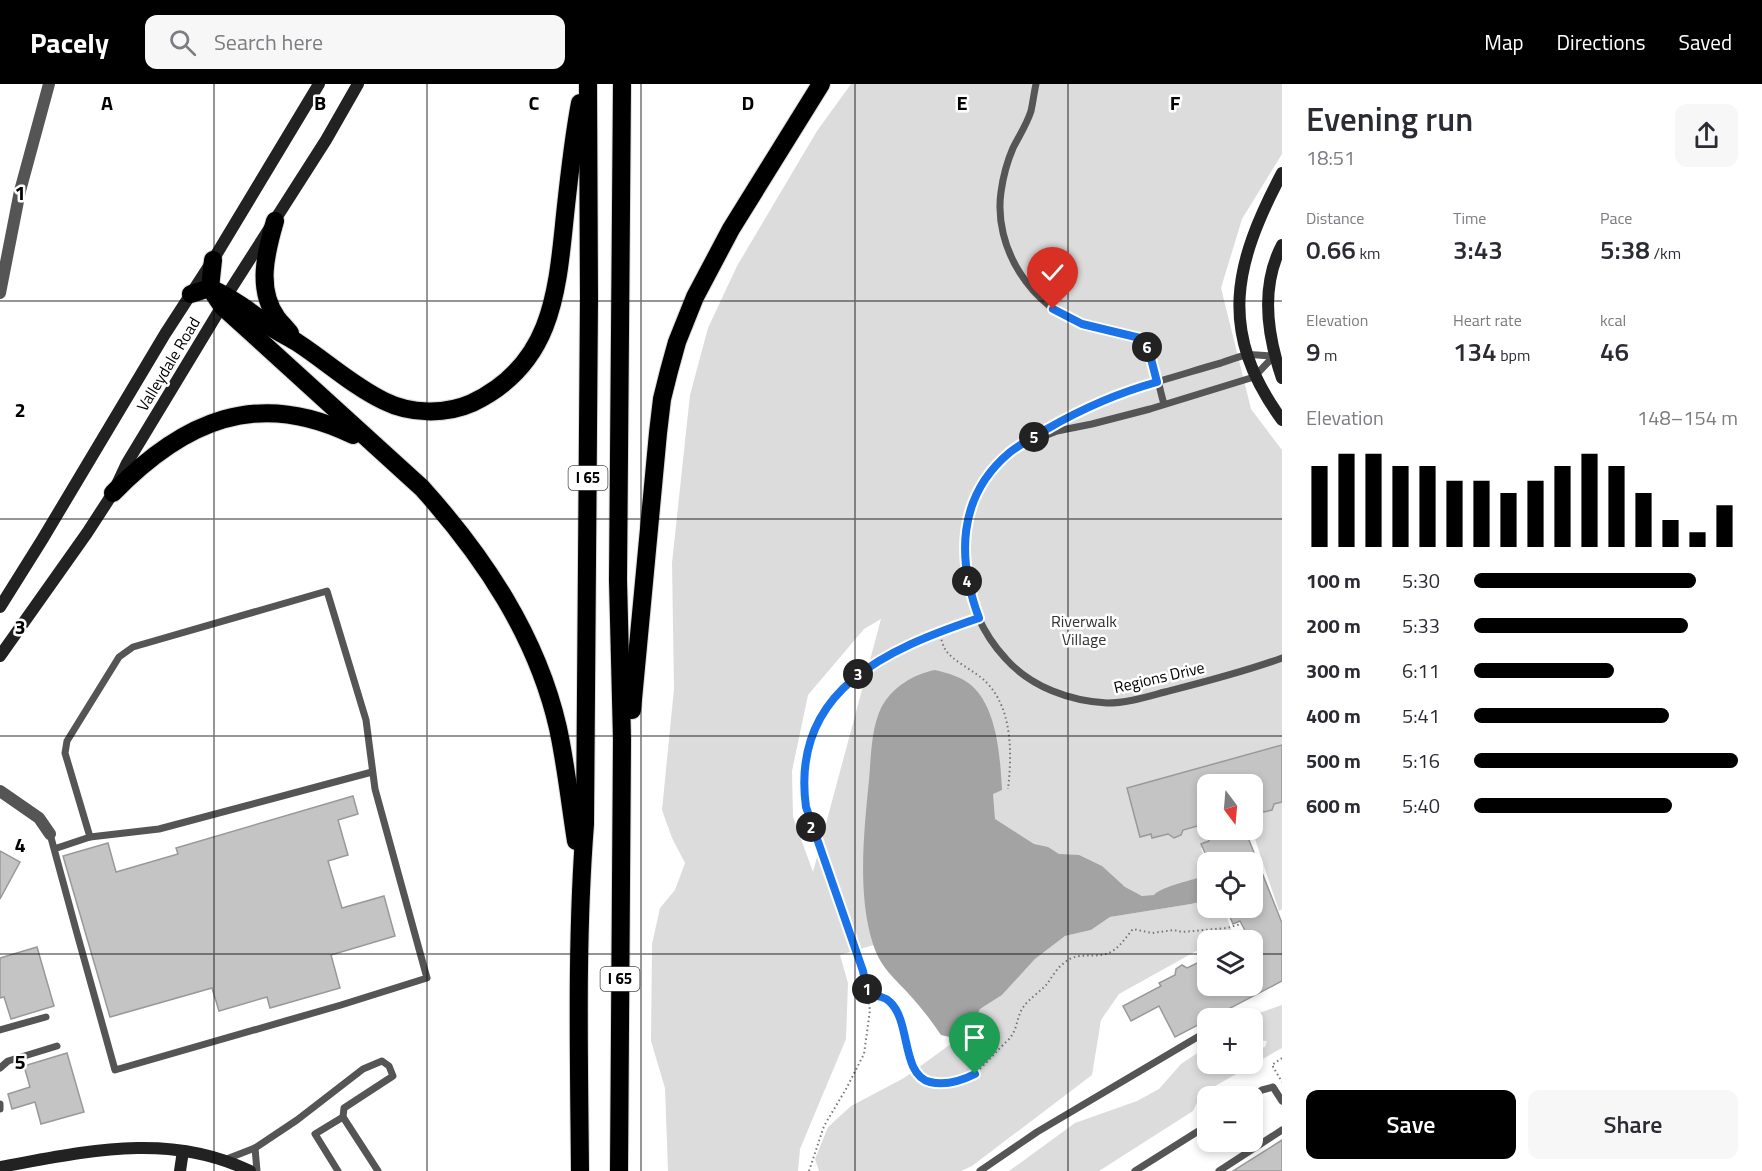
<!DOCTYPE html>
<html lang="en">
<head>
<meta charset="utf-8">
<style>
  body { margin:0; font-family:"Titillium Web",sans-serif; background:#f7f7f7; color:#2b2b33; height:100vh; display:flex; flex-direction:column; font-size:22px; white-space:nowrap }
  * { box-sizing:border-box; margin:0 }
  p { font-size:20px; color:#7c7c81 }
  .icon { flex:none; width:33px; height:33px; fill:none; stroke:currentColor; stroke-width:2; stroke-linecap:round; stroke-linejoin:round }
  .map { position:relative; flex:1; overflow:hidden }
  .side { display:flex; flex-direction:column; background:#fff; width:480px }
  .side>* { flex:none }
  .needle { width:39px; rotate:164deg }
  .tools { position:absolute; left:1197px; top:690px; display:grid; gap:12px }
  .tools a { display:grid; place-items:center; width:66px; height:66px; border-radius:12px; background:#fff; box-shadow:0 3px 9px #0003; font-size:30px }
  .pin { position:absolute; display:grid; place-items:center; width:51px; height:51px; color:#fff; margin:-62px -26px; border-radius:50% 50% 50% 0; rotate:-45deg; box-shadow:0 0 6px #0007 }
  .pin .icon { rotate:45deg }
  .km { position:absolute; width:30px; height:30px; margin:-15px; border-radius:50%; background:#222; color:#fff; font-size:16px; line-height:30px; text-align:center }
  .round { display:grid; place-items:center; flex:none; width:63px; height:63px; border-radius:12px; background:#f7f7f7 }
  .head { display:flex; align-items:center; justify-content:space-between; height:102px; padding:0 24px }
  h1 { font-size:33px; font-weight:600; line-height:45px }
  .stats { display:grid; grid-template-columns:repeat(3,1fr); gap:9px; height:102px; padding:6px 24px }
  .stats div { display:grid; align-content:center }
  .stats b { font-size:26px; font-weight:600 }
  .stats small { font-size:16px; font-weight:400 }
  .stats p { font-size:16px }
  .chart { height:168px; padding:12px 24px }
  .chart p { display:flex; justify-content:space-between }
  .chart svg { width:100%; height:108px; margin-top:6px; stroke:#000; stroke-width:6 }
  .primary-button { display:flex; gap:12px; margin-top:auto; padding:12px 24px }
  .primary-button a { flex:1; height:69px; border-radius:12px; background:#000; color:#fff; font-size:24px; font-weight:600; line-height:69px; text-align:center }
  .primary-button a+a { background:#f7f7f7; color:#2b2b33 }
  ul { padding:0 24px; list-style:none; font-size:20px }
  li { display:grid; grid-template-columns:96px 72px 1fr; align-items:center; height:45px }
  li i { height:15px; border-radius:8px; background:#000 }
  header { display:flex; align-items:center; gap:36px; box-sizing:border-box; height:84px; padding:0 30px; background:#000; color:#fff }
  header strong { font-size:28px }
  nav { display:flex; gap:33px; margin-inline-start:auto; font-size:21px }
  .search { width:420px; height:54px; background:#f7f7f7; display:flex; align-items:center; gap:15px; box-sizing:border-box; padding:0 21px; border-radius:12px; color:#7c7c81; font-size:22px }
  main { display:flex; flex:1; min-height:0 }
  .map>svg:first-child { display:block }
</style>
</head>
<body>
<header>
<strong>Pacely</strong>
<div class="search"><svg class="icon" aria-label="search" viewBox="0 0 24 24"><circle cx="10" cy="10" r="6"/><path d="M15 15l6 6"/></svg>Search here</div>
<nav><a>Map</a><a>Directions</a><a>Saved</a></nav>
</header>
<main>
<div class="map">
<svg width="1282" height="1087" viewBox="0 0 1282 1087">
  <rect width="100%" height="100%" fill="#fff"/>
  <g fill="#dcdcdc" fill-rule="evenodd">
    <path d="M851,0H1282V70L1242,135L1221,204L1251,325L1282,366V825L1279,827L1253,749L1201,764L1207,782V791C1192,797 1159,814 1143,812C1130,810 1119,799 1110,791L840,871L848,899L846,955L800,1065L798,1087H668L665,1004L651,957L652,860L660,824L675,806L685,779L672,754L662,726L674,605L672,479L690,311L708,244L737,182L817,47ZM881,535L813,788L793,733L792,687L808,611L864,545ZM1208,700H1252V746H1208Z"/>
    <path d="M1207,816L1208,824H1224L1232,848L1217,856H1208L1207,861L1119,910L1101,936L1092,991L972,1082L961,1087H819L815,1075L828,1043L851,1022L904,994L970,946L980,925L1002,911L1035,875L1065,852L1091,846L1110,833L1191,820Z"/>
    <path d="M1282,921V964L1201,1010L1193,1027L1099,1087H1009L1075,1039L1137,1017L1159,1005L1181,980L1205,964H1207L1208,980H1252L1253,967L1265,963L1267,957L1253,956L1252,934H1245Z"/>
  </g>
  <path fill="#a3a3a3" d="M935,586C944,588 954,591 962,595C997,613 1000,671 1002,706L993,710L995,735L1034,760L1048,763L1059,770L1079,771L1102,782L1125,803L1142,812L1154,811C1162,802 1194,796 1207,791V816L1191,820L1110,833L1091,846L1065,852L1035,875L1002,911L980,925L971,946L958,955L941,951C931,936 920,922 907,908C892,892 880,882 873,860C857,810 864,747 869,696C871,674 871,645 881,624C892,603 914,590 935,586Z"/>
  <g fill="#c4c4c4" stroke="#999" stroke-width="1.5">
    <path d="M1282,661V718L1274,720L1272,726L1264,728L1259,725L1252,726V700H1208V739L1183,746L1181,751L1174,754L1168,750L1152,754L1151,750L1140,753L1127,704Z"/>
    <path d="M353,712L358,730L338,736L348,771L328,777L342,824L384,812L395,852L331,871L340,904L270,924L267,913L219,927L212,904L110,933L63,772L108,759L116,788L178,770L176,764Z"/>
    <path d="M1205,746H1245L1282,839V897L1175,953L1159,922L1131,937L1123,922L1161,902L1159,899L1175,891L1176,885L1182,881L1187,884L1208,874V902H1252V856H1250L1240,837L1233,840L1226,824H1252V778H1209L1201,760L1209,757Z"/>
    <path d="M0,767L20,778L0,815Z"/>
    <path d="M37,863L54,922L11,935L4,913L0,914V874Z"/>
    <path d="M67,969L84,1028L41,1040L35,1018L12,1025L8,1010L30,1003L24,982Z"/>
    <path d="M1282,1056V1087H1233Z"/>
  </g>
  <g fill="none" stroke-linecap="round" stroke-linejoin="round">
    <g stroke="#dbdbdb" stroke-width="20">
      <g id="highway">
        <path d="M275,137C266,168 256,205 277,234C281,239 286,244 290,249"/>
        <path d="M213,176L210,204L222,222L422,404C484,473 537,552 558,644C566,681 570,719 576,757"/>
        <path d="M191,210L210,204C232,214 251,228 271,243C279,249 289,253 298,259C327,278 353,302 384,317C410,330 445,331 472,319C552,281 557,210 565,131C569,94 573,56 580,19"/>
        <path d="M113,409C183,337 257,304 353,351"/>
        <path d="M632,626L658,349L662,315L669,287L677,258L695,213L731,145L821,0"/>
        <path d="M580,1087C579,972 576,855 585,740L589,214L588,0"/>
        <path d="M619,1087L622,655L618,496L622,0"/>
      </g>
    </g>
    <g stroke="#777" stroke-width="2" stroke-dasharray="1.5 3" stroke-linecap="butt">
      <path d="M939,547C941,553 942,560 945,565C952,577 975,587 985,597C1013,624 1012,670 1008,705"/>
      <path d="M868,911C920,915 894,977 922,995C928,999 937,1000 944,1000C975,996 982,982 1003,961C1006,958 1010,955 1012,951C1018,942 1017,931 1024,922C1030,914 1040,908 1047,900C1052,893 1057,884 1064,879C1078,866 1095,876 1111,868C1121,862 1126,853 1133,845L1152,849L1174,846L1182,848L1227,844L1241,840"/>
      <path d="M1282,974L1272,981L1282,998"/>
      <path d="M809,1087L824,1042L846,1005L864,970L870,926L863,887L806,723C791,612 881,567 970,536"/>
    </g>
    <g stroke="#555" stroke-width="7">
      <path d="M1036,0C1034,9 1033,18 1031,27C1027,40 1019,52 1013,64C1007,78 1003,93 1001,108C993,164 1032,224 1085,241C1099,246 1133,247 1142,256C1153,267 1159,304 1164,320"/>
      <path d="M1274,272C1266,272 1256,270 1247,271C1239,272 1230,276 1221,279C1199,285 1178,292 1156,298C1115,310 1078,327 1040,349C1023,359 1007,369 994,384C948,440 958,524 1006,575C1031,603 1070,617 1107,619C1127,619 1146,613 1165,608C1204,598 1244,588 1282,574"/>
      <path d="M1037,355L1057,347L1092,340L1150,325L1254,293L1274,272"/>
      <path d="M50,750C71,829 93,907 115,986L341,921L427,894L375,705L366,636L327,507L133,563L119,573L67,657L65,669L90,753L54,765"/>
      <path d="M90,753L159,745L372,688"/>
      <path d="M0,946L46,933"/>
      <path d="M0,984L8,977L57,962"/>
      <path d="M1251,1012L1262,1006L1273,1003L1282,1017"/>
      <path d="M0,1020V1025"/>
      <path d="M255,1064L257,1087"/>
      <path d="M224,1076L255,1064L297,1036L363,985L382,977L389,982L393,992L344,1024L343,1033L378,1087"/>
      <path d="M338,1087L315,1050L343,1033"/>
      <path d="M980,1087L1037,1048L1206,948"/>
      <path d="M1135,1087L1208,1041"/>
      <path d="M1219,1087L1282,1046"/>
    </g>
    <g stroke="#555" stroke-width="12">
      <path d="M0,209L20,107L49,0"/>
      <path d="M0,707L39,734L50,750"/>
    </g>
    <g stroke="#222" stroke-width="12">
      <path d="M1282,89C1234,180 1217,247 1282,336"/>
      <path d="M1282,161C1260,203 1267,251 1282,294"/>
      <path d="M0,523L42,456L165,250L213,176L319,0"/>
      <path d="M0,572L87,449L113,409L127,379L222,222L227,211L326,56L358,0"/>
      <path d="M0,1083C84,1068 168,1047 250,1087"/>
      <path d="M180,1087L183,1067"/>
    </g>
    <use href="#highway" stroke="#000" stroke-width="18"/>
  </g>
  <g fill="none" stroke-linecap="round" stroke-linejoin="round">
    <g stroke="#fff" stroke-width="12">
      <path id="route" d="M975,990C961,997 946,1002 930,998C901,991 911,937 890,918C884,912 876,912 868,911L863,887L806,723C790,606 887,565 979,534C957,475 957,413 1009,369C1020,360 1034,353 1047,345C1083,324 1118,309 1157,298L1149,267L1140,254L1082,240L1053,225"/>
    </g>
    <use href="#route" stroke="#1a73e8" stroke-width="8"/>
  </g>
  <path fill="none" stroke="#000" stroke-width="1.5" stroke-opacity="0.55" d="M214,0V1087M427,0V1087M641,0V1087M855,0V1087M1068,0V1087M0,217H1282M0,435H1282M0,652H1282M0,870H1208M1252,870H1282"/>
  <g text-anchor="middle" stroke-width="5" stroke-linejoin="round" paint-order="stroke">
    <g fill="#fff" stroke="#4c4c4c" stroke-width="1.5">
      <rect x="568.5" y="382" width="39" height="24" rx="4.5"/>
      <rect x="600.5" y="883" width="39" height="24" rx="4.5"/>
    </g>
    <g font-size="15" font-weight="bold" fill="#000">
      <text x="588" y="399">I 65</text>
      <text x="620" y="900">I 65</text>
    </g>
    <g font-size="16" fill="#000" stroke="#fff">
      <text transform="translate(168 280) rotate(-59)" y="6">Valleydale Road</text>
      <text transform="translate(1159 593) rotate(-13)" y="6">Regions Drive</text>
    </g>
    <g font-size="16" fill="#333" stroke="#fff">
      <text x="1084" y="543">Riverwalk<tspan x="1084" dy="18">Village</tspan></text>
    </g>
  </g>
  <g font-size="20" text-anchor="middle" font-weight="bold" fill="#000" stroke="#fff" stroke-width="5" stroke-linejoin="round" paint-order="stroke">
    <text x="107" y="26">A</text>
    <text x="320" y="26">B</text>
    <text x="534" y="26">C</text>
    <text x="748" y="26">D</text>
    <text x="962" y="26">E</text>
    <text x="1175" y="26">F</text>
    <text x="20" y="116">1</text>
    <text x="20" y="333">2</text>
    <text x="20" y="550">3</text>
    <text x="20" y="768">4</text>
    <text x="20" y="985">5</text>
  </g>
</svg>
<div class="tools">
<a><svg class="needle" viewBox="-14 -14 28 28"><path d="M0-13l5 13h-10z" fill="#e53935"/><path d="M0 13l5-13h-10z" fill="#7c7c81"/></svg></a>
<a><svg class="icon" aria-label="locate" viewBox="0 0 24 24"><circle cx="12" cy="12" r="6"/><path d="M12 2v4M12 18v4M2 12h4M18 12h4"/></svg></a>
<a><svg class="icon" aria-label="layers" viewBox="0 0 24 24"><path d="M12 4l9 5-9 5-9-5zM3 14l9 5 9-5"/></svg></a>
<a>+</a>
<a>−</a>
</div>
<div class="pin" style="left:975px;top:990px;background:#1e9e55"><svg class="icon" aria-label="arrive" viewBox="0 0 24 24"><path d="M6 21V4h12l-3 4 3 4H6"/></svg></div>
<div class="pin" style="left:1053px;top:225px;background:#d93025"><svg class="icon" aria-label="check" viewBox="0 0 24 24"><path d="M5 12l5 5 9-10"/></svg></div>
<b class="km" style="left:867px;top:905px">1</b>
<b class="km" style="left:811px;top:743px">2</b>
<b class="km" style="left:858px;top:590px">3</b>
<b class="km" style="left:967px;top:497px">4</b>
<b class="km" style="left:1034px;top:353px">5</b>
<b class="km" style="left:1147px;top:263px">6</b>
</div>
<section class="side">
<div class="head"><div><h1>Evening run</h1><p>18:51</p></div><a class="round"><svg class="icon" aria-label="share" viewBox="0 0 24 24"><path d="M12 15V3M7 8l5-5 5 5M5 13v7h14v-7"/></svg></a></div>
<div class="stats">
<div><p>Distance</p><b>0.66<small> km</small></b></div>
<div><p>Time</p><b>3:43</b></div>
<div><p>Pace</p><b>5:38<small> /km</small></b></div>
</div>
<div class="stats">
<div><p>Elevation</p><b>9<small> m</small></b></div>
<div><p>Heart rate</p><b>134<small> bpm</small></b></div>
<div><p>kcal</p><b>46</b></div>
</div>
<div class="chart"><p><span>Elevation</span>148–154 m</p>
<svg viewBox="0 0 160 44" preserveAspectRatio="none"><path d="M5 44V11M15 44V6M25 44V6M35 44V11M45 44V11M55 44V17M65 44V17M75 44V22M85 44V17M95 44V11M105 44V6M115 44V11M125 44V22M135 44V33M145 44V38M155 44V27"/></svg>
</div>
<ul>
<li><b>100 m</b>5:30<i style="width:84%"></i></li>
<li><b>200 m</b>5:33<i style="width:81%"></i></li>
<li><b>300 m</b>6:11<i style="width:53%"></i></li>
<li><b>400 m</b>5:41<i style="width:74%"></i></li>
<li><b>500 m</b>5:16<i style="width:100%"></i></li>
<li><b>600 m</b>5:40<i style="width:75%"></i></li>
</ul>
<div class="primary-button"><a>Save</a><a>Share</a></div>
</section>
</main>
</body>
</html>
